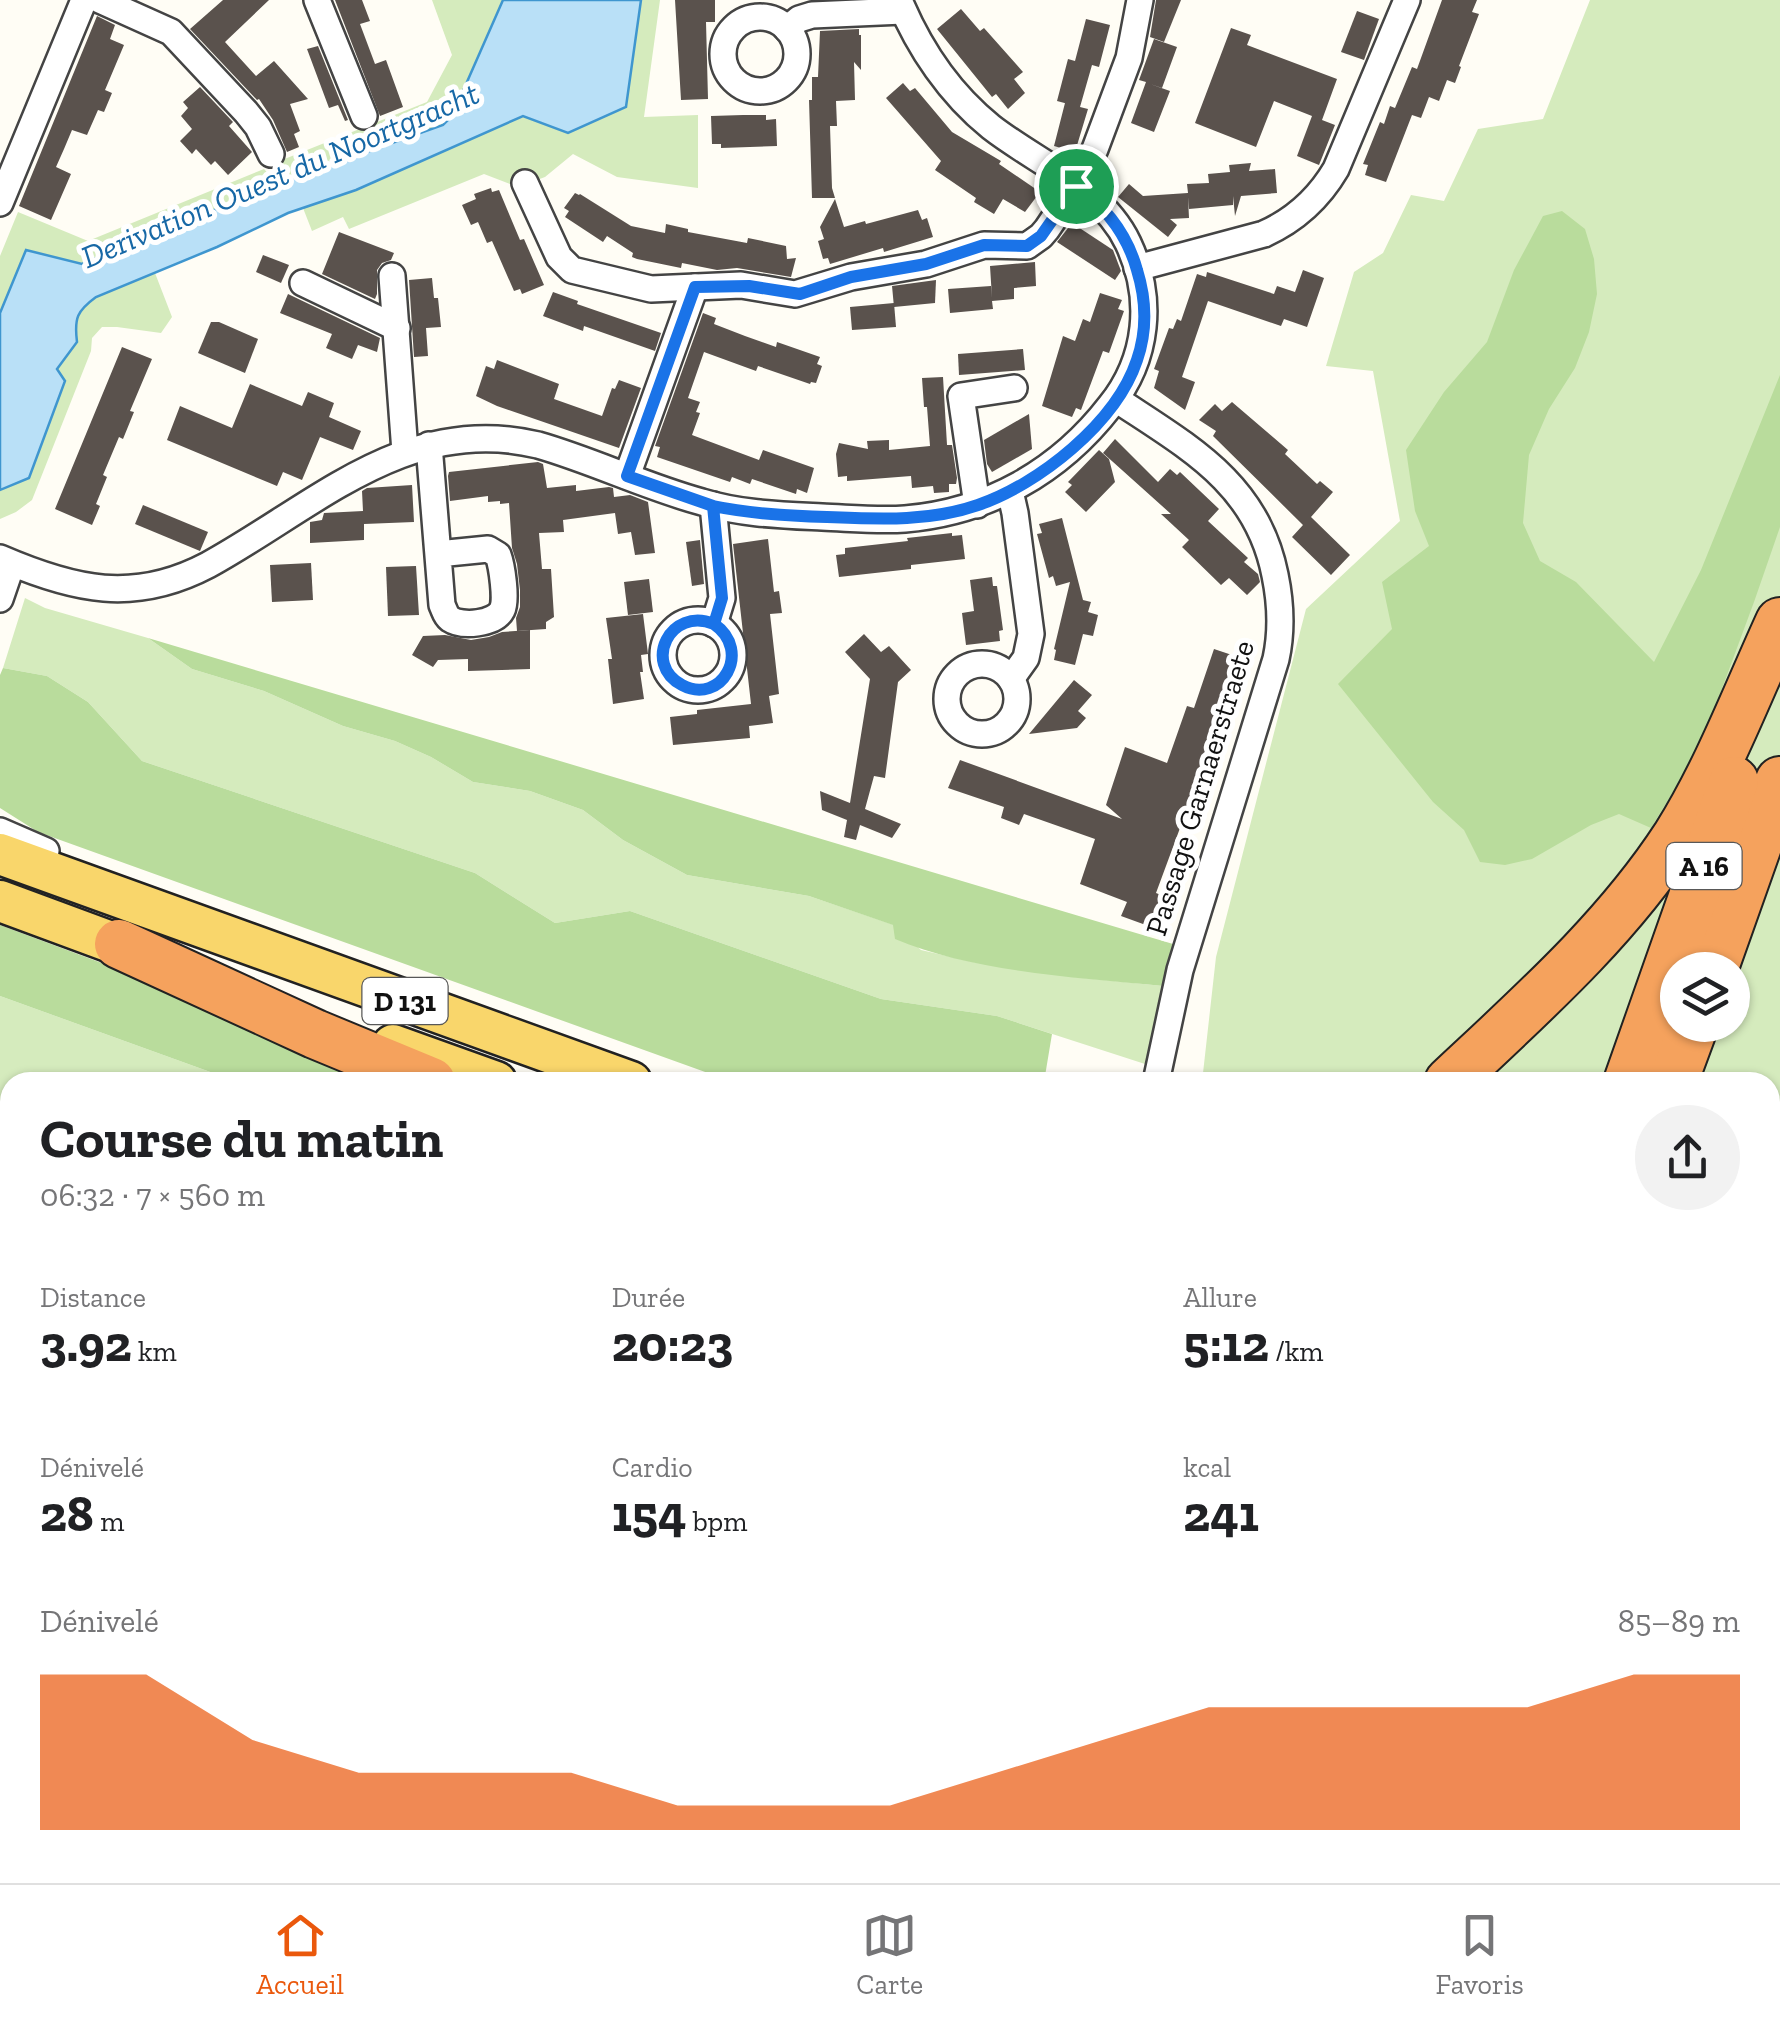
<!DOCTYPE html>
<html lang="fr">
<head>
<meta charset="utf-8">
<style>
  body { margin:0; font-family:"Zilla Slab",serif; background:#f2f2f2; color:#202124; height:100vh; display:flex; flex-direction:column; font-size:38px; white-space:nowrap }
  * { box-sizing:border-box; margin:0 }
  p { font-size:32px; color:#757577 }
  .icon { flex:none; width:55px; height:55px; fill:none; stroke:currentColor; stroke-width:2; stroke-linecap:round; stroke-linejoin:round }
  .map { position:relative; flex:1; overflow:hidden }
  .sheet { position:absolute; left:0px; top:1072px; width:1780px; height:812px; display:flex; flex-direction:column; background:#fff; border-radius:30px 30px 0 0; box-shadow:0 2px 8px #0004 }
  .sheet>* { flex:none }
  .tools { position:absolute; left:1660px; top:952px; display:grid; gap:20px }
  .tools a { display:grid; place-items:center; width:90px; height:90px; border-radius:50%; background:#fff; box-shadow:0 2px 8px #0004; font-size:50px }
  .pin { position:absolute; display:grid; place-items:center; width:85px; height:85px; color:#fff; margin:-42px; border:5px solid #fff; border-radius:50%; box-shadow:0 2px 10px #0007 }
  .round { display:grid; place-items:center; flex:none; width:105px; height:105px; border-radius:52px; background:#f2f2f2 }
  .headline { display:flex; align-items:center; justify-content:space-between; height:170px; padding:0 40px }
  h1 { font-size:55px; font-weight:800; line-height:75px }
  .stats { display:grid; grid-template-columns:repeat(3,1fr); gap:15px; height:170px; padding:10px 40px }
  .stats div { display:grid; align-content:center }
  .stats b { font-size:50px; font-weight:800 }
  .stats small { font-size:28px; font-weight:400 }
  .stats p { font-size:28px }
  .chart { height:280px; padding:20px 40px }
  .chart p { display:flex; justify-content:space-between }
  .chart svg { width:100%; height:180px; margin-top:10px; fill:#ea580c; opacity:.7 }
  .dock { display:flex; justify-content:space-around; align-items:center; height:140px; border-top:2px solid #e0e0e0; background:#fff; font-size:28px; color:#757577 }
  .dock a { display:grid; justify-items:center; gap:5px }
  .dock .current { color:#ea580c }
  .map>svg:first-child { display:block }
</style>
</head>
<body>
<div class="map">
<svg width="1780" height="1883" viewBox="0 0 1780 1883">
  <rect width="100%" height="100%" fill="#fffdf5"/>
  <g fill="#d5ebbd" fill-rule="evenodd">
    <path d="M432,0H503L452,116L444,125L289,179L282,160L427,102L452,55Z"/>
    <path d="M641,0H660L644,117L698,115V188L617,177L573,154L545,177L518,187L484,174L349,229L343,217L312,231L303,208L356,190L523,116L568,133L626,107Z"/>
    <path d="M1590,0H1780V1380L1770,1381V1082H1202L1216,957L1306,609L1400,521L1373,371L1326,366L1354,272L1383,253L1411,195L1444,201L1478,129L1543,119ZM1678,970H1732V1025H1678Z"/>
    <path d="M264,169L278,184L82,264L26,250L0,313V256L18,212L88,241Z"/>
    <path d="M155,273L172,317L161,333L117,327H102L92,338L91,351L32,500L16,512L0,519V490L29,478L65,381L57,369L77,342C76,331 74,320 80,310C91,293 136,281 155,273Z"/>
    <path d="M25,598L45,608L148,638L192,669L264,691L343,726L395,741L431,757L473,782L530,791L583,810L623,840L687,875L809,896L894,925L921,950L973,962L1074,977L1163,986L1145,1064L997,1016L881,999L630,911L555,923L475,873L142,761L88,702L47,676L3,668Z"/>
    <path d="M0,996L238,1082H10V1394L0,1393Z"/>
    <path d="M1780,1419V1641L1770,1639V1420Z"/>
    <path d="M0,1479L10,1483V1875H1010L1014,1883H0Z"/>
    <path d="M1045,1875H1322L1319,1883H1049Z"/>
  </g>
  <g fill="#b9dc9c">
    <path d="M1562,211L1585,229L1594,259L1597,294L1589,332L1575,368L1549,409L1529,455L1523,523L1540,561L1576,582L1654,662L1701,570L1780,375V527L1754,602L1700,748L1651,828L1619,814L1591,825L1532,859L1505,865L1480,862L1464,830L1433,802L1338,684L1392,629L1382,582L1429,546L1415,511L1406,450L1444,392L1487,342L1514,270L1543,216Z"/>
    <path d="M148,638L1173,944L1163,986C1079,978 973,972 895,939L893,925L809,896L687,875L623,840L583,810L530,791L473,782L431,757L395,741L343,726L264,691L192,669Z"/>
    <path d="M3,668L47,676L88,702L142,761L475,873L555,923L630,911L881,999L997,1016L1052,1034L1044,1082H733L38,832L0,808V675Z"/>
    <path d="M0,925L257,1021L413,1082H238L0,996Z"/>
    <path d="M0,1393L10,1394V1483L0,1479Z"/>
    <path d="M60,1875H140L158,1883H60Z"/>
    <path d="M452,1875H601V1883H450Z"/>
  </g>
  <path fill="#b9e0f7" stroke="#3f96cf" stroke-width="2.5" d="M503,0H641L626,107L568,133L523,116L356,190L288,213L217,247L96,297C77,311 74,318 77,342L57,369L65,381L29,478L0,490V313L26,250L82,264L285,181L443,125L452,116Z"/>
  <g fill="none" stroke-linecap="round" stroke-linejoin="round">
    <g stroke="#3f96cf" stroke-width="6">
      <path d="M1770,1494L1780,1488"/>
      <path d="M1570,1883L1573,1875"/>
    </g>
  </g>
  <g fill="#5a524d">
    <path d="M223,0H269L225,42L256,76L274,61L308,99L290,104L300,131L294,134L299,147L287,152L273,120L259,99L257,100L190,29Z"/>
    <path d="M335,0H362L370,21L360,24L375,64L386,60L403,107L380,116Z"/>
    <path d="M675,0H715V22H706L708,99L681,100Z"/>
    <path d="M1156,0H1181L1164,42L1150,37Z"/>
    <path d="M1442,0H1477L1472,12L1479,14L1459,66L1461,67L1455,83L1447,80L1439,101L1429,97L1421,118L1412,115L1386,182L1365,175L1368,165L1363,164L1380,122L1384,124L1390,106L1395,108L1412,67L1417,69Z"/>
    <path d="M961,9L980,31L984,28L1023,72L1014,79L1025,93L1008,109L996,94L992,97L937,29Z"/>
    <path d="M1357,11L1379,19L1364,60L1341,52Z"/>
    <path d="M97,16L115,25L110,39L124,45L105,90L112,93L104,112L98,110L87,135L72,130L64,149L56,167L71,174L51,220L19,206Z"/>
    <path d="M1086,19L1110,25L1099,67L1092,65L1080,107L1088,109L1075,152L1054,146L1065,103L1072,105L1057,101L1068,59L1075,61Z"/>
    <path d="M1231,28L1251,35L1247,45L1337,79L1322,120L1335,125L1319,165L1297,156L1312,116L1274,101L1256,147L1195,123Z"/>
    <path d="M859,29V35H861V70L854,62L855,100L836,101L837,126H830L832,188L835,198H812L809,100H812V77H818L820,31Z"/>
    <path d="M1154,39L1177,47L1162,88L1150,84L1170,91L1154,132L1131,123L1146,82L1139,80Z"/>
    <path d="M318,46L348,120L345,121L338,105L329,108L307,49Z"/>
    <path d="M903,83L910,91L915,88L952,132L1001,161L999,164L1040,192L1025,212L1003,199L994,214L974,202L976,198L935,170L941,161L886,98Z"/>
    <path d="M200,87L233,122L229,126L252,152L228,175L215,161L211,165L196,149L192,154L180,141L192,129L181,116L188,108L183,102Z"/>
    <path d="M743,115H766V120L776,119L777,146L721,148V144H712L711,116Z"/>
    <path d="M1251,163L1249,171L1275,169L1277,193L1241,196L1235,216L1233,196V205L1189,209L1188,197L1189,218L1170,219L1177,225L1168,237L1118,197L1129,184L1143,196L1188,193L1187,184L1209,183L1208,174L1230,172L1229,165Z"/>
    <path d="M491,188L492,192L499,190L520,240L524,239L544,285L522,294L520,289L514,291L492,241L487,243L478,222L471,225L462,205L476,199L474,194Z"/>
    <path d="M575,193L579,195L580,194L631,226L665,233L666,224L688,229V232L747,243L748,238L786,246L787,259L796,258L791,277L737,268L717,270L682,263L681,268L637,259L632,257L633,253L607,236L603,242L565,217L569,211L564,208Z"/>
    <path d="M835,199L844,227L865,221L866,224L918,210L922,220L927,218L933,237L884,252L883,248L830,264L828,258L823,259L818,241L824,239L820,227Z"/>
    <path d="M1072,223L1113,250L1121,271L1115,280L1057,242Z"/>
    <path d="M339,232L394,253L391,260L382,263L377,270V294L375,299L322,274Z"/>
    <path d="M263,255L289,265L281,283L256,272Z"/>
    <path d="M1035,262L1036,286L1014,288V299L992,301L993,309L950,313L948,289L991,286L992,298L990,266Z"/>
    <path d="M1303,270L1324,278L1307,327L1284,319L1281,326L1208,301L1182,377L1195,382L1185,410L1154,388L1159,371L1154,369L1169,328L1173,329L1177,319L1181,321L1197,274L1206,277L1207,272L1274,294L1277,286L1295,292Z"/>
    <path d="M432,278L434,298H438L441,327L426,328L428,356L414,357L409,280Z"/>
    <path d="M936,280L935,303L894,307L892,286Z"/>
    <path d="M553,292L578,301L577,304L661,333L655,351L584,326L583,331L543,316Z"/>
    <path d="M1100,293L1122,300L1118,309L1124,311L1109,353L1103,351L1081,410L1076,408L1072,417L1042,406L1063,336L1075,341L1083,319L1090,322Z"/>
    <path d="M288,294L380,338L377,352L358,345L352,359L326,348L332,334L280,313Z"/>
    <path d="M894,303L896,327L852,330L850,307Z"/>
    <path d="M703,313L716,318L714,324L745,336L776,347L777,342L820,357L817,364L822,366L816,383L811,382L810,384L758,366L756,371L704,352L688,398L700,402L696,412L700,413L692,435L759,460L763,450L814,468L807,493L797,489L796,494L752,479L750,484L732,477L730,482L657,457L660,447L655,446Z"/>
    <path d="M211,322H219L258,339L245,373L198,353Z"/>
    <path d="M122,347L152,359L130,411L134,412L123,439L119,437L103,475L107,477L96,504L100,506L92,525L55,509Z"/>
    <path d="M1023,349L1025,370L959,375L958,354Z"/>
    <path d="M497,360L559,384L554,399L602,416L612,388L615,389L619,380L641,388L619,448L497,406L476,396L486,366L494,369Z"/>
    <path d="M943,377L947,445H952L957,478L956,484H949V492L934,493L933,486L912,488L911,476L847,481V476L838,477L836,454L839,443L868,449L867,441L889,440V450L930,446L927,407H924L922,378Z"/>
    <path d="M250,384L302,406L308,392L334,403L329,417L361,431L353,450L320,437L302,480L283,472L277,486L167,440L180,406L232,428Z"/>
    <path d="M1232,402L1288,450L1285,454L1317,484L1320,481L1333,492L1311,517L1350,555L1331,575L1292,537L1303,525L1213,436L1216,431L1199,420L1215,404L1222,411Z"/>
    <path d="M1029,414L1032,449L992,472L987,464L984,440Z"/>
    <path d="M1115,439L1158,482L1170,469L1177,475L1180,472L1219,509L1208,521L1248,558L1244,562L1258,574L1260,582L1247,595L1229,578L1221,585L1182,547L1189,540L1161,514H1171L1103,453Z"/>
    <path d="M1099,450L1109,459L1115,482L1086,512L1065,492L1072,485L1068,482Z"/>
    <path d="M538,462L543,464L547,488L576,485V491L609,487L613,488L614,497L630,495L648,502L655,553L635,555L631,532L618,534L615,513L563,520L564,532L539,533L542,569H551L554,617L546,622V629L517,631L516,618L520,607V590L517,564L512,548L509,503L500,504V501L488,502V496L450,501L448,476L449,472Z"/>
    <path d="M412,485L414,522L364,524V540L310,543V522L322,520L324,513L363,511L362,491L367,488Z"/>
    <path d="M143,505L208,532L200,551L135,524Z"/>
    <path d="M1062,518L1083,600L1091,602L1088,612L1098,615L1093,636L1083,634L1075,665L1054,660L1056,650L1054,649L1070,582L1056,586L1053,576L1049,578L1037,534L1042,533L1039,524Z"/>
    <path d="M952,533V536L962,535L965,559L911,565V569L839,577L836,555L845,554V548L908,541L907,538Z"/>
    <path d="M768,539L774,592L779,591L782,613L770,614L779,694L769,696L773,723L749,726L750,738L673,745L670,717L697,714V710L751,704L733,544Z"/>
    <path d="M700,540L704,584L692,586L686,542Z"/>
    <path d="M311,563L313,600L272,602L270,565Z"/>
    <path d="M416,566L419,615L388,616L386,567Z"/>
    <path d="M992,577L993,586H997L1003,630L999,631L1000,641L966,645L962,613L974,611L970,580Z"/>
    <path d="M649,579L653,612L628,615L624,582Z"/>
    <path d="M643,614L648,654L641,655L643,672H640L644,699L613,704L608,659H612L606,618Z"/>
    <path d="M530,630V669L468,671V659L438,660L433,667L412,655L423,636L445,635L471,640L489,637L502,632Z"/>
    <path d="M864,634L881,652L889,646L911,670L898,682L885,778L874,776L865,809L901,824L892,838L860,825L856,840L844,837L847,820L822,810L820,791L850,803L870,679L845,652Z"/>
    <path d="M1214,649L1241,658L1229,693L1233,694L1221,729L1217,728L1156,893L1166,897L1154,928L1121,916L1127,902L1080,884L1095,839L1024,814L1019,825L1001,818L1004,807L948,788L960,760L1122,819L1106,805L1125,747L1167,763L1187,706L1194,708Z"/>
    <path d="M1074,680L1092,695L1078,711L1086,718L1077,728L1029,734Z"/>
  </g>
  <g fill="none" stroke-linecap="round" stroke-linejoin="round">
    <g stroke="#444" stroke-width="30">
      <g id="minor">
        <path d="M100,0L171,32L246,112L258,127L271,154"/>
        <path d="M317,0L364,116"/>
        <circle cx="760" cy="54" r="37"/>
        <path d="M787,29L799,19L812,15L903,11"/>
        <path d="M525,183L559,257L572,270L651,289L741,285L795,294L851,277L926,264L984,245L1027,246L1041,236L1047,229L1076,186L1095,149L1129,58L1140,0"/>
        <path d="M0,203L84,0"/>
        <path d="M1137,268L1264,234C1295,220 1319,198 1336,169L1407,0"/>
        <path d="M392,276L405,452"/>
        <path d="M303,283L397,328"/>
        <path d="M1116,399C1188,447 1257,483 1275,575C1281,604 1282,631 1276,659L1180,970L1156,1082"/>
        <path d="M429,445L442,605C445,611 445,615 450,619C462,627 495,624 502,610C507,600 502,566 498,555L488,549L438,554"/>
        <path d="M627,476L695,287"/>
        <path d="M1010,491L1015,513L1031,634L1026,658L1011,679"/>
        <path d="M713,505L722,598L714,624"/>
        <path d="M977,505L961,396L1014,388"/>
        <path d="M0,558C74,590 134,604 208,565C314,507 407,413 538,445C594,461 646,487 702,502C741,514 781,515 822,517C849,518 877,521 905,519C988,512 1059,472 1110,406C1148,359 1154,298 1128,243C1102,188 1037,163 991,127C950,94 919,48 899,0"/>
        <path d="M0,599L12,564"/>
        <circle cx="698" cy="655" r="35"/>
        <circle cx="982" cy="699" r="35"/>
        <path d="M0,831L46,851"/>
        <path d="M0,1470L10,1474"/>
      </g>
    </g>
    <g stroke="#222" stroke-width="45">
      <g id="primary">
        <path d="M0,854L631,1082"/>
        <path d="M0,901L146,955"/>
        <path d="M393,1045L496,1082"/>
        <path d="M1770,1655L1780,1656"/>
      </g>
    </g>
    <g stroke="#222" stroke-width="52">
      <g id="motorway">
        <path d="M119,944L315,1034L431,1082"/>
        <path d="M1713,970L1780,781"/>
        <path d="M1449,1082C1530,1006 1616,930 1677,836C1719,769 1747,694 1780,622"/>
        <path d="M1628,1082L1734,781"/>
        <path d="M1673,1082L1694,1025"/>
        <path d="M1770,1394L1780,1399"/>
        <path d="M1034,1875L1038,1883"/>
        <path d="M1345,1883L1348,1875"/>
        <path d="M1390,1883L1393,1875"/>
        <path d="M1487,1883L1491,1875"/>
      </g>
    </g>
    <use href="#minor" stroke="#fff" stroke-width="25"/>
    <use href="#primary" stroke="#f9d66b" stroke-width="40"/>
    <use href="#motorway" stroke="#f5a25d" stroke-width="48"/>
  </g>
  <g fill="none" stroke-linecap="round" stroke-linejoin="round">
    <g stroke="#fff" stroke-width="20">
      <path id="route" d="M1076,186C1106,207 1127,234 1137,270C1146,299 1147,331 1137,360C1116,423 1039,484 978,505C929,522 878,519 827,517C788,516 751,514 713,506L722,598L714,624C753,651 721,706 682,685C642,664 670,606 714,624L722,598L713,506L627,476L695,287L749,286L800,294L851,277L926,264L984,245L1027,246L1041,236L1076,186"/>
    </g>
    <use href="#route" stroke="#1a73e8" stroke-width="12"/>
  </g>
  <g text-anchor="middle" stroke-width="10" stroke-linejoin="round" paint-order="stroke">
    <g fill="#fff" stroke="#585858" stroke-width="2.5">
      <rect x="1666.5" y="843" width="75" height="46" rx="8"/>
      <rect x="362.5" y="978" width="85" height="46" rx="8"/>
    </g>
    <g font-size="28" font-weight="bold" fill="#111">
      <text x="1704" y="876">A 16</text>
      <text x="405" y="1011">D 131</text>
    </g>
    <g font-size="30" fill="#111" stroke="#fff">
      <text transform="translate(1200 788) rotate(-73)" y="10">Passage Garnaerstraete</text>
    </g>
    <g font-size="32" font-style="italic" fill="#1768a6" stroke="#fff">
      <text transform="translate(280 175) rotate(-23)" y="11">Derivation Ouest du Noortgracht</text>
    </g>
  </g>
</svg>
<div class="tools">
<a><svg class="icon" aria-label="layers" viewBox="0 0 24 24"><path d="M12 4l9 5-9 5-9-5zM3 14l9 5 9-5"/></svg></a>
</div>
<div class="pin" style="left:1076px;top:186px;background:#1e9e55"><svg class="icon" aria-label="arrive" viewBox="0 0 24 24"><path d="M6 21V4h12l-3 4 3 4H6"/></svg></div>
<section class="sheet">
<div class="headline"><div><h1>Course du matin</h1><p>06:32 · 7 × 560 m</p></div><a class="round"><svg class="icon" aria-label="share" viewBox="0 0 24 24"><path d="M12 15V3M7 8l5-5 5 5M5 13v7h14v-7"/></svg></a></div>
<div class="stats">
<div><p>Distance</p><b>3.92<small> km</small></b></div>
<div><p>Durée</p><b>20:23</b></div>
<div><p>Allure</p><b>5:12<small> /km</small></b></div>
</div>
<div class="stats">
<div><p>Dénivelé</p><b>28<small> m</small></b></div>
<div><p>Cardio</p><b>154<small> bpm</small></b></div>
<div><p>kcal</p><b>241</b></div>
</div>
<div class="chart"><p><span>Dénivelé</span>85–89 m</p>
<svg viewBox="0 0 160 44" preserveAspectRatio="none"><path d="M0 44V6L10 6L20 22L30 30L40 30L50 30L60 38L70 38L80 38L90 30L100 22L110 14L120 14L130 14L140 14L150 6L160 6V44z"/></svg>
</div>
</section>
</div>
<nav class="dock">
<a class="current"><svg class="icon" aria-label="home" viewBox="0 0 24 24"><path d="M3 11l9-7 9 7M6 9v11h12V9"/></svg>Accueil</a>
<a><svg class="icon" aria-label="map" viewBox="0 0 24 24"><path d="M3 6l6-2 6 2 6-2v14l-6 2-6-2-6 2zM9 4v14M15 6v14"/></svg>Carte</a>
<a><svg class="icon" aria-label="saved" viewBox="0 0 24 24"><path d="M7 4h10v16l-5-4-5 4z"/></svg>Favoris</a>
</nav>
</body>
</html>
